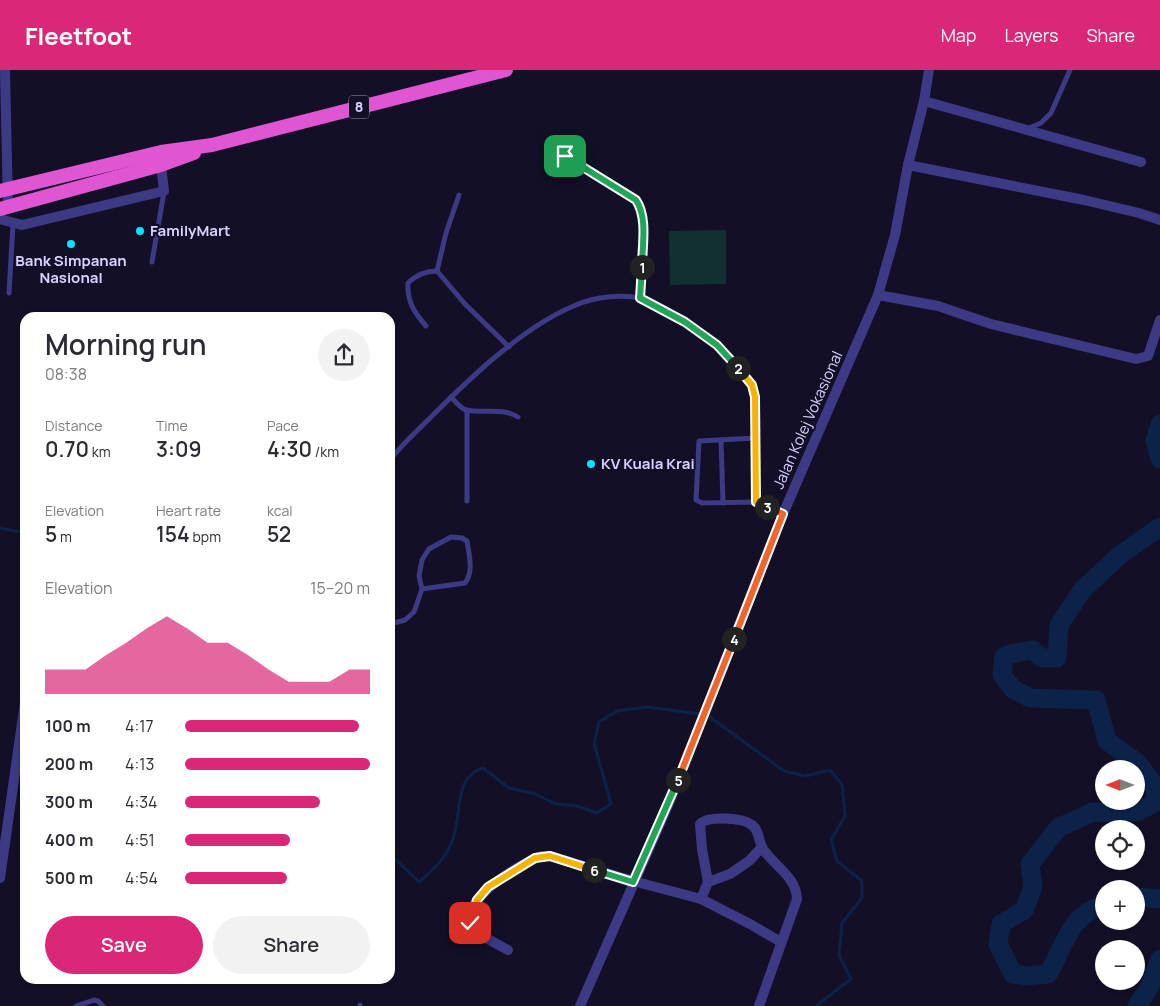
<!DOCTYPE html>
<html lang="en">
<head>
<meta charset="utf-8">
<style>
  body { margin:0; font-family:Manrope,sans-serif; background:#f2f2f3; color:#2b2b33; height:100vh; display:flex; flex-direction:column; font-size:19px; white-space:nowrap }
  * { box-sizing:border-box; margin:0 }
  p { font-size:16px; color:#7c7c81 }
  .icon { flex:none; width:28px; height:28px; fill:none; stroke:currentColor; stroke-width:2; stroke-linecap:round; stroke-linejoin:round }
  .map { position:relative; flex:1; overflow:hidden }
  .panel { position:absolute; left:20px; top:242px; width:375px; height:672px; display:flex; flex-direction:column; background:#fff; border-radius:15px; box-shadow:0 1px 4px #0004 }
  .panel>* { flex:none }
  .needle { width:32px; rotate:270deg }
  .fabs { position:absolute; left:1095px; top:690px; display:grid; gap:10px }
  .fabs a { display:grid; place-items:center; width:50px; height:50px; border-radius:50%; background:#fff; box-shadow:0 1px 4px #0004; font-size:25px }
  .pin { position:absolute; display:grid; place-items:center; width:42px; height:42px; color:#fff; margin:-21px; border-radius:10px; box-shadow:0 2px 8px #0006 }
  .km { position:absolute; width:25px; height:25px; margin:-12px; border-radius:50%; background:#222; color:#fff; font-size:14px; line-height:25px; text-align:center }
  .round { display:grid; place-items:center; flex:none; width:52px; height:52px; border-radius:26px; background:#f2f2f3 }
  .overview { display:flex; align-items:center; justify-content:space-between; height:85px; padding:0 25px }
  h1 { font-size:28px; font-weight:600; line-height:38px }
  .figures { display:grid; grid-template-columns:repeat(3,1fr); gap:8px; height:85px; padding:5px 25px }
  .figures div { display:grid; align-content:center }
  .figures b { font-size:21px; font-weight:600 }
  .figures small { font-size:14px; font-weight:400 }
  .figures p { font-size:14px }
  .chart { height:140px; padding:10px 25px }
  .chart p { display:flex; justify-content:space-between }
  .chart svg { width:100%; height:90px; margin-top:5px; fill:#db2777; opacity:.7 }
  .cta { display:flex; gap:10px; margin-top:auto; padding:10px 25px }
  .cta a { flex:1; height:58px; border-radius:30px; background:#db2777; color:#fff; font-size:20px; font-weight:600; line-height:58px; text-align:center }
  .cta a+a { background:#f2f2f3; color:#2b2b33 }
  ul { padding:0 25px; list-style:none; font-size:16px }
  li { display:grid; grid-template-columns:80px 60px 1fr; align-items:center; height:38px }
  li i { height:12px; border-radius:6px; background:#db2777 }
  header { display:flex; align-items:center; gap:30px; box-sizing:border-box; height:70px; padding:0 25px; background:#db2777; color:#fff }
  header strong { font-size:24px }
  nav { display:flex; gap:28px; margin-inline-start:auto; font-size:18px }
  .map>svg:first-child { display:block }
</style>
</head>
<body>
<header>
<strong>Fleetfoot</strong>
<nav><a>Map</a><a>Layers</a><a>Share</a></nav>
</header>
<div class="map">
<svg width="1160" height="936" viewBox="0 0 1160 936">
  <rect width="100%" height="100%" fill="#130f26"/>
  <path fill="#12302f" d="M726,160V214L670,215L669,161Z"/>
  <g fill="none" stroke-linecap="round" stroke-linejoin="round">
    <g stroke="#0c2248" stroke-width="3">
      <path d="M0,458L25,463"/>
      <path d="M390,784L419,812C435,798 445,789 453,769C462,746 453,706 483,698L509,718L535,724L556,734L577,736L597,743L611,734L594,673L599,652L617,641L647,637L707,645L784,701L805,706L830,700L842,714L845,746L831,770L837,791L862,811V828L842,853L839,885L851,909L816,936"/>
    </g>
    <g stroke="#0c2248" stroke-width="19">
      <path d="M1160,354L1155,371L1160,389"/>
      <path d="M1136,827L1160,829"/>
      <path d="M1104,834C1068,847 1065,875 1048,904L1026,906L1013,904L998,874L1001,854L1024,840L1033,817L1030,794L1058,758L1093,742L1119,743L1139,741L1156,732L1155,717L1139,694L1107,671L1096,630L1030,628L1013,619L1002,605L1004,587L1010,584L1033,580L1042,588H1057L1059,555L1083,519L1120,485L1160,457"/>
      <path d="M1137,936L1149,918L1160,889"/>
    </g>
    <g stroke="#3d3a85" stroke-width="5">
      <path d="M1027,59L1041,53L1051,43L1070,0"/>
      <path d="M565,86C581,95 632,122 639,135C648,151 641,208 640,228"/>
      <path d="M152,192L164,122"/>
      <path d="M437,201L446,163L459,125"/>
      <path d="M9,223L13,154"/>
      <path d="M426,256C414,242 407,232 408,213C416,205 426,201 437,201L465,234L509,277"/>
      <path d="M451,327C455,331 460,338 466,340C484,344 502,337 518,347"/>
      <path d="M467,340V431"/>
      <path d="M756,368L699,371L696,430L702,433L755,432L783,444"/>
      <path d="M721,370L723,433"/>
      <path d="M390,390C402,374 418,360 432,346C471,307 524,256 576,235C594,227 621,224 640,228C659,232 680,248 696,259C719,276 747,299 755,327V432"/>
      <path d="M390,554L405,550L414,542L422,519L419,506L422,490L429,479L451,467L462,468L467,471C469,485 474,502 465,513L422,519"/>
      <path d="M360,935V936"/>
      <path d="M76,936L94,930L98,931L103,936"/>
    </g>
    <g stroke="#3d3a85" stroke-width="10">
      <path d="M5,0L8,137"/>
      <path d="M924,31L1141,92"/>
      <path d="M908,95L1084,130L1139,143L1160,150"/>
      <path d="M0,149L22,155L164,121L161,95"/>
      <path d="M878,225L938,236L991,254L1136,289L1148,286L1160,250"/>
      <path d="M0,808L25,632"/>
      <path d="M708,812L702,779L700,754C708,745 743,748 752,755C760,761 758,771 763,779C774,796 796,806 797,829L759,936"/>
      <path d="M701,829L708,812L730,804L749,791L762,777"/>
      <path d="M508,880C500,875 473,863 470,854C461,829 522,792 542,786H550L633,811L701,829L750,854L781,872"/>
      <path d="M580,936L669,733L783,444L878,225L895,165L908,95L924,31L929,0"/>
    </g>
    <g stroke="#e055d1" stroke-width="14">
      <path d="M0,121L161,82L212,75L506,0"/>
      <path d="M0,139L161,95L194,83"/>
    </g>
  </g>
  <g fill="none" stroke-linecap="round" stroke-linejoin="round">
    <g stroke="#fff" stroke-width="10">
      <path id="split-1" d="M565,86L636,130C648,148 642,176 642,197"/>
    </g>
    <g stroke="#fff" stroke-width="10">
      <path id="split-2" d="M642,197L640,228L685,252L717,275L738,298"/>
    </g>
    <g stroke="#fff" stroke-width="10">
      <path id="split-3" d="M738,298L752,315L755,327L756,432L767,437"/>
    </g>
    <g stroke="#fff" stroke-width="10">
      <path id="split-4" d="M734,569L783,444L767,437"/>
    </g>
    <g stroke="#fff" stroke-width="10">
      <path id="split-5" d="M678,710L734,569"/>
    </g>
    <g stroke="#fff" stroke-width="10">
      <path id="split-6" d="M594,800L633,812L678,710"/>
    </g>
    <g stroke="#fff" stroke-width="10">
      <path id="split-7" d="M470,853L477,830L488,817L535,788L550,786L594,800"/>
    </g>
    <use href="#split-1" stroke="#22a559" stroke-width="6"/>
    <use href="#split-2" stroke="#22a559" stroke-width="6"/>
    <use href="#split-3" stroke="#f5b400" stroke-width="6"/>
    <use href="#split-4" stroke="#f0652b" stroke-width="6"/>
    <use href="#split-5" stroke="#f0652b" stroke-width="6"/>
    <use href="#split-6" stroke="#22a559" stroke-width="6"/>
    <use href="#split-7" stroke="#f5b400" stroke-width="6"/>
  </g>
  <g fill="#00e5ff" stroke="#130f26" stroke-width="2">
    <circle cx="140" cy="161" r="5"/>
    <circle cx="71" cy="174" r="5"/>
    <circle cx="591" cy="394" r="5"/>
  </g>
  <g text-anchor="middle" stroke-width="4.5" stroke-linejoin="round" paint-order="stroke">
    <rect fill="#130f26" stroke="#9e99be" stroke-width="1" x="349" y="25.5" width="20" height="23" rx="4"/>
    <g font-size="14" font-weight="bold" fill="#d9d4ff">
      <text x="359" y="42">8</text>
    </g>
    <g font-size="15" font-weight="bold" fill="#d9d4ff" stroke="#130f26" text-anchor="start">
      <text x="150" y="166">FamilyMart</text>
      <text x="71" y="196" text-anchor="middle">Bank Simpanan<tspan x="71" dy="17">Nasional</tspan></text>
      <text x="601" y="399">KV Kuala Krai</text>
    </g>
    <g font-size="15" fill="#d9d4ff" stroke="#130f26">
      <text transform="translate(808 350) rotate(-66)" y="5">Jalan Kolej Vokasional</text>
    </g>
  </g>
</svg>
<div class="fabs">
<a><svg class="needle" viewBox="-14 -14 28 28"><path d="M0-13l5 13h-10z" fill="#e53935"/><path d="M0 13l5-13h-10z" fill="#7c7c81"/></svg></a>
<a><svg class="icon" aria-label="locate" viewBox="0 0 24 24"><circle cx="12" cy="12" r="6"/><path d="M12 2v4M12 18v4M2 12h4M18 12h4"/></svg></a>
<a>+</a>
<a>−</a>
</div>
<div class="pin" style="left:565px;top:86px;background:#1e9e55"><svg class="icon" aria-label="arrive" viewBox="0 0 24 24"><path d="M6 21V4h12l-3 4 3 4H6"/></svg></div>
<div class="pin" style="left:470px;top:853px;background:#d93025"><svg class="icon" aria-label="check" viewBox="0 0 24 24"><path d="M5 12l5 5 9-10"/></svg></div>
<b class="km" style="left:642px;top:197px">1</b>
<b class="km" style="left:738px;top:298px">2</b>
<b class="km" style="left:767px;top:437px">3</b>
<b class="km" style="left:734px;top:569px">4</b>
<b class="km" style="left:678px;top:710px">5</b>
<b class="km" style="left:594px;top:800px">6</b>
<section class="panel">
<div class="overview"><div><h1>Morning run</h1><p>08:38</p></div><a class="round"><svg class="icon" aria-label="share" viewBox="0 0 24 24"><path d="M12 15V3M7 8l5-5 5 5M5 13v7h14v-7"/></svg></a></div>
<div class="figures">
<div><p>Distance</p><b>0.70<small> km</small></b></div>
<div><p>Time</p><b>3:09</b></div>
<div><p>Pace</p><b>4:30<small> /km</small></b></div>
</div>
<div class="figures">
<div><p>Elevation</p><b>5<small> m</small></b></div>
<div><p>Heart rate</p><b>154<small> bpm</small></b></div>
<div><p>kcal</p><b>52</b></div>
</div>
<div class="chart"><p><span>Elevation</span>15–20 m</p>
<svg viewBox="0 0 160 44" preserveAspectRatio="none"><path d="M0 44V32L10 32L20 32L30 25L40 19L50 12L60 6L70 12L80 19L90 19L100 25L110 32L120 38L130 38L140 38L150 32L160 32V44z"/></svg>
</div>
<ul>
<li><b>100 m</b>4:17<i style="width:94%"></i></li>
<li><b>200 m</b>4:13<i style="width:100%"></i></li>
<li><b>300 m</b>4:34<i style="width:73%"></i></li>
<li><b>400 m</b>4:51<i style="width:57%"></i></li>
<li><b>500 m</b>4:54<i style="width:55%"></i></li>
</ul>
<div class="cta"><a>Save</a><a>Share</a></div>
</section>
</div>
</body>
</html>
